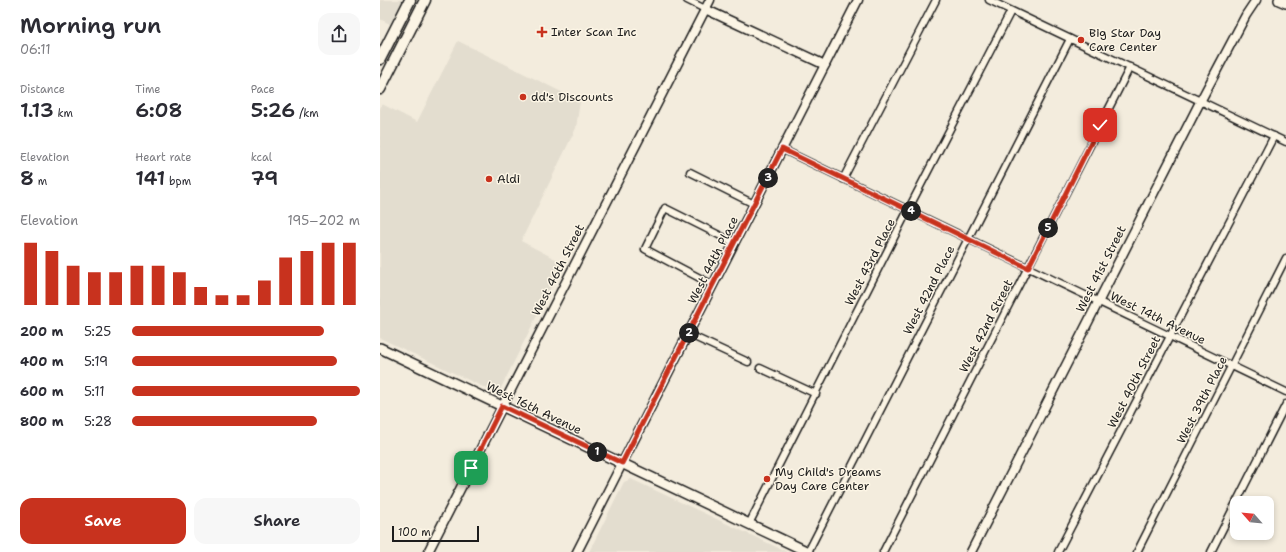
<!DOCTYPE html>
<html lang="en">
<head>
<meta charset="utf-8">
<style>
  body { margin:0; font-family:"Shantell Sans",sans-serif; background:#f7f7f7; color:#2b2b33; height:100vh; display:flex; flex-direction:column; font-size:15px; white-space:nowrap }
  * { box-sizing:border-box; margin:0 }
  p { font-size:13px; color:#7c7c81 }
  .icon { flex:none; width:22px; height:22px; fill:none; stroke:currentColor; stroke-width:2; stroke-linecap:round; stroke-linejoin:round }
  .map { position:relative; flex:1; overflow:hidden }
  .side { display:flex; flex-direction:column; background:#fff; width:380px }
  .side>* { flex:none }
  .needle { width:26px; rotate:297deg }
  .tools { position:absolute; left:850px; top:496px; display:grid; gap:8px }
  .tools a { display:grid; place-items:center; width:44px; height:44px; border-radius:8px; background:#fff; box-shadow:0 2px 6px #0003; font-size:20px }
  .scale { position:absolute; left:12px; bottom:10px; width:87px; box-sizing:border-box; padding-left:4px; border:2px solid #1c1c1c; border-top:0; font-size:11px; line-height:14px; white-space:nowrap; color:#1c1c1c; -webkit-text-stroke:3px #fcf5e5; paint-order:stroke }
  .pin { position:absolute; display:grid; place-items:center; width:34px; height:34px; color:#fff; margin:-17px; border-radius:8px; box-shadow:0 2px 6px #0006 }
  .km { position:absolute; width:20px; height:20px; margin:-10px; border-radius:50%; background:#222; color:#fff; font-size:11px; line-height:20px; text-align:center }
  .round { display:grid; place-items:center; flex:none; width:42px; height:42px; border-radius:12px; background:#f7f7f7 }
  .overview { display:flex; align-items:center; justify-content:space-between; height:68px; padding:0 20px }
  h1 { font-size:22px; font-weight:600; line-height:30px }
  .stats { display:grid; grid-template-columns:repeat(3,1fr); gap:6px; height:68px; padding:4px 20px }
  .stats div { display:grid; align-content:center }
  .stats b { font-size:20px; font-weight:600 }
  .stats small { font-size:11px; font-weight:400 }
  .stats p { font-size:11px }
  .chart { height:112px; padding:8px 20px }
  .chart p { display:flex; justify-content:space-between }
  .chart svg { width:100%; height:72px; margin-top:4px; stroke:#c8321e; stroke-width:6 }
  .button { display:flex; gap:8px; margin-top:auto; padding:8px 20px }
  .button a { flex:1; height:46px; border-radius:12px; background:#c8321e; color:#fff; font-size:16px; font-weight:600; line-height:46px; text-align:center }
  .button a+a { background:#f7f7f7; color:#2b2b33 }
  ul { padding:0 20px; list-style:none; font-size:13px }
  li { display:grid; grid-template-columns:64px 48px 1fr; align-items:center; height:30px }
  li i { height:10px; border-radius:5px; background:#c8321e }
  main { display:flex; flex:1; min-height:0 }
  .map>svg:first-child { display:block }
</style>
</head>
<body>
<main>
<section class="side">
<div class="overview"><div><h1>Morning run</h1><p>06:11</p></div><a class="round"><svg class="icon" aria-label="share" viewBox="0 0 24 24"><path d="M12 15V3M7 8l5-5 5 5M5 13v7h14v-7"/></svg></a></div>
<div class="stats">
<div><p>Distance</p><b>1.13<small> km</small></b></div>
<div><p>Time</p><b>6:08</b></div>
<div><p>Pace</p><b>5:26<small> /km</small></b></div>
</div>
<div class="stats">
<div><p>Elevation</p><b>8<small> m</small></b></div>
<div><p>Heart rate</p><b>141<small> bpm</small></b></div>
<div><p>kcal</p><b>79</b></div>
</div>
<div class="chart"><p><span>Elevation</span>195–202 m</p>
<svg viewBox="0 0 160 44" preserveAspectRatio="none"><path d="M5 44V6M15 44V11M25 44V20M35 44V24M45 44V24M55 44V20M65 44V20M75 44V24M85 44V33M95 44V38M105 44V38M115 44V29M125 44V15M135 44V11M145 44V6M155 44V6"/></svg>
</div>
<ul>
<li><b>200 m</b>5:25<i style="width:84%"></i></li>
<li><b>400 m</b>5:19<i style="width:90%"></i></li>
<li><b>600 m</b>5:11<i style="width:100%"></i></li>
<li><b>800 m</b>5:28<i style="width:81%"></i></li>
</ul>
<div class="button"><a>Save</a><a>Share</a></div>
</section>
<div class="map">
<svg width="906" height="552" viewBox="0 0 906 552">
  <rect width="100%" height="100%" fill="#f3ecdd"/>
  <filter id="ink" filterUnits="userSpaceOnUse"><feTurbulence type="fractalNoise" baseFrequency=".025" numOctaves="2"/><feDisplacementMap in="SourceGraphic" scale="8" xChannelSelector="R" yChannelSelector="G"/><feConvolveMatrix kernelMatrix="1 2 1 2 8 2 1 2 1" color-interpolation-filters="sRGB"/></filter>
  <g filter="url(#ink)">
    <g fill="#e3ddcf">
      <path d="M0,0H23L10,24L0,19Z"/>
      <path d="M78,41L200,101L196,128L141,241L183,263L118,394L0,338V109L2,104L37,122Z"/>
      <path d="M251,479L407,552H209L244,482Z"/>
    </g>
    <g fill="none" stroke-linecap="round" stroke-linejoin="round">
      <g stroke="#1c1c1c" stroke-width="9">
        <g id="minor">
          <path d="M307,0L325,9"/>
          <path d="M609,0L906,142"/>
          <path d="M402,149L906,392"/>
          <path d="M310,172L374,204"/>
          <path d="M463,179L556,0"/>
          <path d="M333,285L265,249L285,208L355,243"/>
          <path d="M308,334L368,362"/>
          <path d="M380,368L436,394"/>
          <path d="M369,524L528,210L631,11"/>
          <path d="M428,552L690,39"/>
          <path d="M503,552L750,67"/>
          <path d="M678,552L894,136"/>
          <path d="M757,552L906,258"/>
          <path d="M831,552L906,404"/>
        </g>
      </g>
      <g stroke="#1c1c1c" stroke-width="11">
        <g id="tertiary">
          <path d="M325,9L445,65"/>
          <path d="M48,552L330,0"/>
          <path d="M197,552L478,0"/>
          <path d="M591,552L821,100L866,15L876,0"/>
        </g>
      </g>
      <g stroke="#1c1c1c" stroke-width="12">
        <g id="secondary">
          <path d="M899,0L906,3"/>
          <path d="M0,348L428,552"/>
        </g>
      </g>
      <g stroke="#1c1c1c" stroke-width="13">
        <g id="primary">
          <path d="M0,59L30,0"/>
          <path d="M0,89L45,0"/>
        </g>
      </g>
      <use href="#minor" stroke="#fcf5e5" stroke-width="6"/>
      <use href="#tertiary" stroke="#fcf5e5" stroke-width="8"/>
      <use href="#secondary" stroke="#fcf5e5" stroke-width="9"/>
      <use href="#primary" stroke="#fcf5e5" stroke-width="10"/>
    </g>
  </g>
  <g fill="none" stroke-linecap="round" stroke-linejoin="round" filter="url(#ink)">
    <g stroke="#fff" stroke-width="8">
      <path id="route" d="M91,468L122,406L242,463L402,149L648,268L720,125"/>
    </g>
    <use href="#route" stroke="#c8321e" stroke-width="5"/>
  </g>
  <g fill="#c8321e" stroke="#fcf5e5" stroke-width="1.5">
    <path d="M160 26h4v4h4v4h-4v4h-4v-4h-4v-4h4z"/>
    <circle cx="701" cy="40" r="4"/>
    <circle cx="143" cy="97" r="4"/>
    <circle cx="109" cy="179" r="4"/>
    <circle cx="387" cy="479" r="4"/>
  </g>
  <g text-anchor="middle" stroke-width="3" stroke-linejoin="round" paint-order="stroke">
    <g font-size="12" fill="#1c1c1c" stroke="#fcf5e5" text-anchor="start">
      <text x="171" y="36">Inter Scan Inc</text>
      <text x="709" y="37">Big Star Day<tspan x="709" dy="14">Care Center</tspan></text>
      <text x="151" y="101">dd's Discounts</text>
      <text x="117" y="183">Aldi</text>
      <text x="395" y="476">My Child's Dreams<tspan x="395" dy="14">Day Care Center</tspan></text>
    </g>
    <g font-size="12" fill="#1c1c1c" stroke="#fcf5e5">
      <text transform="translate(333 260) rotate(-63)" y="4">West 44th Place</text>
      <text transform="translate(490 262) rotate(-63)" y="4">West 43rd Place</text>
      <text transform="translate(721 269) rotate(-63)" y="4">West 41st Street</text>
      <text transform="translate(178 270) rotate(-63)" y="4">West 46th Street</text>
      <text transform="translate(549 290) rotate(-63)" y="4">West 42nd Place</text>
      <text transform="translate(778 318) rotate(26)" y="4">West 14th Avenue</text>
      <text transform="translate(606 326) rotate(-63)" y="4">West 42nd Street</text>
      <text transform="translate(754 382) rotate(-63)" y="4">West 40th Street</text>
      <text transform="translate(822 400) rotate(-63)" y="4">West 39th Place</text>
      <text transform="translate(154 408) rotate(26)" y="4">West 16th Avenue</text>
    </g>
  </g>
</svg>
<div class="tools">
<a><svg class="needle" viewBox="-14 -14 28 28"><path d="M0-13l5 13h-10z" fill="#e53935"/><path d="M0 13l5-13h-10z" fill="#7c7c81"/></svg></a>
</div>
<div class="scale">100 m</div>
<div class="pin" style="left:91px;top:468px;background:#1e9e55"><svg class="icon" aria-label="arrive" viewBox="0 0 24 24"><path d="M6 21V4h12l-3 4 3 4H6"/></svg></div>
<div class="pin" style="left:720px;top:125px;background:#d93025"><svg class="icon" aria-label="check" viewBox="0 0 24 24"><path d="M5 12l5 5 9-10"/></svg></div>
<b class="km" style="left:217px;top:452px">1</b>
<b class="km" style="left:309px;top:333px">2</b>
<b class="km" style="left:388px;top:178px">3</b>
<b class="km" style="left:531px;top:211px">4</b>
<b class="km" style="left:668px;top:228px">5</b>
</div>
</main>
</body>
</html>
